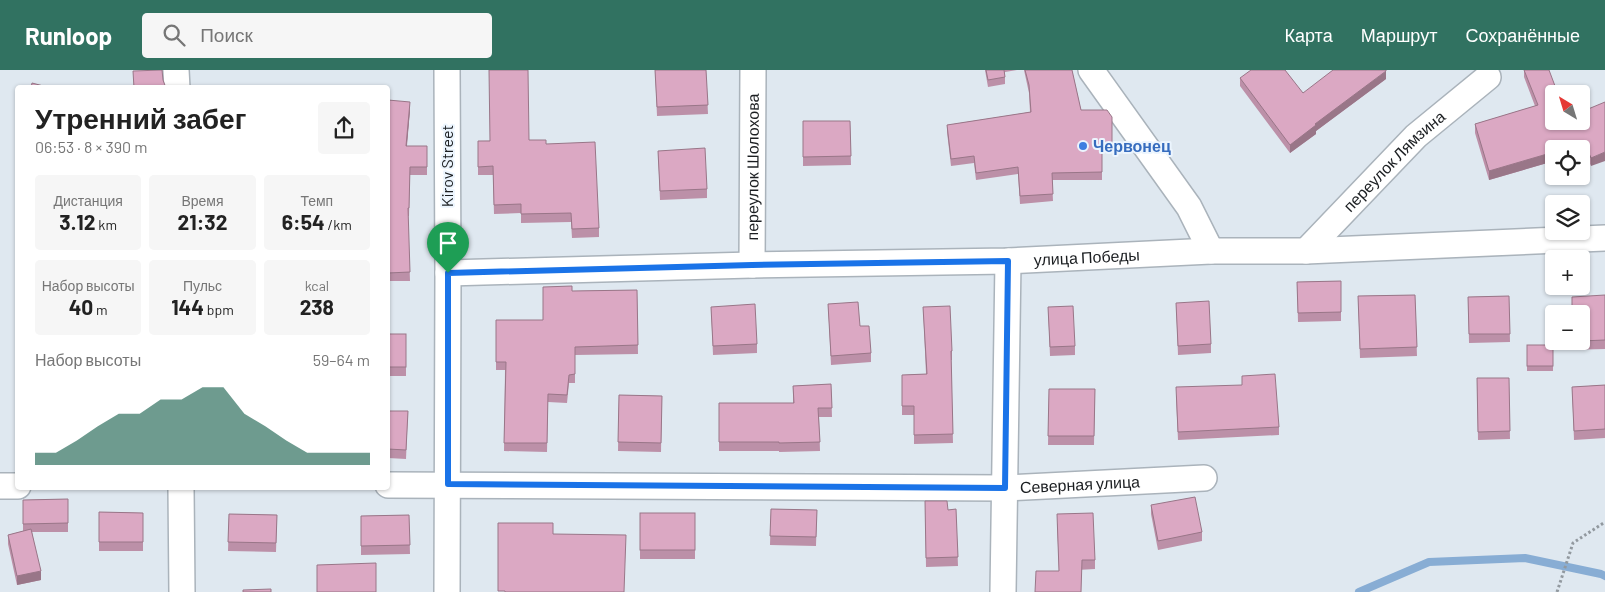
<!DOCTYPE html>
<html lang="ru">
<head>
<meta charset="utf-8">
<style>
  body { margin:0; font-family:Barlow,sans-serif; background:#f6f6f6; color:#222; height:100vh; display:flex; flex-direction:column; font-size:19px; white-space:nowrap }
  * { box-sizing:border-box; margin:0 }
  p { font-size:16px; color:#767676 }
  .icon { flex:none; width:28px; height:28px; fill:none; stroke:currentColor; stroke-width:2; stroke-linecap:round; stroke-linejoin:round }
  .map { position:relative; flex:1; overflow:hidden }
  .details { position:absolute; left:15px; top:15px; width:375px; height:405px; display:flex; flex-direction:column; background:#fff; border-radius:5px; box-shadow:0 1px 4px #0004 }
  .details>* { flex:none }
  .needle { width:32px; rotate:322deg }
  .fabs { position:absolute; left:1545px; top:15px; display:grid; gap:10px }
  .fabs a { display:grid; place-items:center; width:45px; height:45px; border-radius:5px; background:#fff; box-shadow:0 1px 4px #0004; font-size:25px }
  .pin { position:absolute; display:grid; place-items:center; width:42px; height:42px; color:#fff; margin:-51px -21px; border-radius:50% 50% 50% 0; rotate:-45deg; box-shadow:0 0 5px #0007 }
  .pin .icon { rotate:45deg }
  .round { display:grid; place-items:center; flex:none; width:52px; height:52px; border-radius:5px; background:#f6f6f6 }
  .overview { display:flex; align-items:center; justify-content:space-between; height:85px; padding:0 20px }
  h1 { font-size:28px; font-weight:700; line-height:38px }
  .figures { display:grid; grid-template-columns:repeat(3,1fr); gap:8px; height:85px; padding:5px 20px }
  .figures div { display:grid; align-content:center; border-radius:5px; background:#f6f6f6; text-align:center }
  .figures b { font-size:21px; font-weight:700 }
  .figures small { font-size:14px; font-weight:400 }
  .figures p { font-size:14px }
  .chart { height:140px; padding:10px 20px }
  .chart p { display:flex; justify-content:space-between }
  .chart svg { width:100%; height:90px; margin-top:5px; fill:#317261; opacity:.7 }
  header { display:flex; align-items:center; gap:30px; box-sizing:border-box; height:70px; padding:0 25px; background:#317261; color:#fff }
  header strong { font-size:24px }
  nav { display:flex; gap:28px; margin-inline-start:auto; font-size:18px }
  .search { width:350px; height:45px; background:#f6f6f6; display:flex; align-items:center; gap:12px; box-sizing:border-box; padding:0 18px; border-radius:5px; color:#767676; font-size:19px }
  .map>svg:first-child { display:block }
</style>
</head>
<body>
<header>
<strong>Runloop</strong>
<div class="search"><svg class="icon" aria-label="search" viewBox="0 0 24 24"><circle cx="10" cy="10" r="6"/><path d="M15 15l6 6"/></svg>Поиск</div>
<nav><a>Карта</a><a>Маршрут</a><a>Сохранённые</a></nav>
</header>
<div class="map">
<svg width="1605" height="522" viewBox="0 0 1605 522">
  <rect width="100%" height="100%" fill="#dfe8f0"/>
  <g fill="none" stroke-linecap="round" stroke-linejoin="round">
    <path stroke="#88add4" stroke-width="8" d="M1359,522L1429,492L1525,488L1601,504L1605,506"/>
    <g stroke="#aab3bb" stroke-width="28">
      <g id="minor">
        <path d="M176,0L177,18"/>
        <path d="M1091,0L1189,137L1211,181"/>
        <path id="s1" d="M1306,181L1416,66L1488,7"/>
        <path id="s2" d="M752,195L753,0"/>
        <path id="s3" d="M448,203L752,195L1008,191L1211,181H1306L1605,168"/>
        <path id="s4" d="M388,415L1005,418L1204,408"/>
        <path d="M0,416H18"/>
        <path d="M181,418L182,522"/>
        <path d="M447,522L448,203L447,0"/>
        <path d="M1003,522L1008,191"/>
      </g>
    </g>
    <path stroke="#92999f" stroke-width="3" stroke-dasharray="2.5 2.5" stroke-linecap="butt" d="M1557,522L1573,473L1605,452"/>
    <use href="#minor" stroke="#fff" stroke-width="25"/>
  </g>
  <g fill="#bc90a8">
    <path d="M655,0H706L708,44L657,46Z"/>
    <path d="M985,0H1017L1005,2V14L988,17Z"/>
    <path d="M1024,0H1072L1081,40L1112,47V83H1102V110H1052L1053,131L1020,134L1018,104L976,110L974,93L951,96L947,62V55L1030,42L1029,23Z"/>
    <path d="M1524,0H1549L1554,51H1581L1605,32L1591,96L1586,85L1581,79H1554V91L1489,110L1475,63V54L1535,36L1524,7Z"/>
    <path d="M1240,8L1303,23L1386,9L1316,61V64L1290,83L1240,16Z"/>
    <path d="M388,30L410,40L407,76H427V105H410L409,146H408L410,211H388Z"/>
    <path d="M803,51H850L851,95L803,96Z"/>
    <path d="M529,70L546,74L599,158V167L572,168L571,152L521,153V143L494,144L493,105H478V71Z"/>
    <path d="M658,81L707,119V128L660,130Z"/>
    <path d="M1341,211V251L1298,252L1297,212Z"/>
    <path d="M637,220L638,284L575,285V313H569L567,333L548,332L547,382L504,381L505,300H496V250H543L572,221Z"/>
    <path d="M1415,225L1417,286L1360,288L1358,226Z"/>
    <path d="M1605,225V279L1565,280V271H1581V244L1572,243Z"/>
    <path d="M1509,226L1510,272L1469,273L1468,227Z"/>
    <path d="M1176,233L1211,274V283L1178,285Z"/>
    <path d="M828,234L860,256L871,283V292L831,295Z"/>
    <path d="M711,237L757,274V283L713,285Z"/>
    <path d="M923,237L952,281V290H951L953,373L914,374V345H902V305L926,304Z"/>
    <path d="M1048,237L1075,276V285L1050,286Z"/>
    <rect x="388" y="264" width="18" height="42"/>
    <rect x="1527" y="275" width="26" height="26"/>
    <path d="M1242,306L1279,357V365L1178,370L1176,326L1242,315Z"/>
    <path d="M1477,308H1509L1510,369L1478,370Z"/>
    <path d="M831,314L832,347H819L820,381L779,382V381H719V333H793V316Z"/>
    <path d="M1605,315V368L1574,370L1572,317Z"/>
    <path d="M1049,319H1095L1094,375H1048Z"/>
    <path d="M619,325L662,326L661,382L618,381Z"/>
    <path d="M388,341H408L406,389L388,388Z"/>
    <path d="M68,429V462H32L41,510L17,515L8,474V465L23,461V430Z"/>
    <path d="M925,431L948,440L956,439L958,496L926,497Z"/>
    <path d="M1151,435L1202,462V471L1158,480L1151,444Z"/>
    <path d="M771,439L817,440L816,476L770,475Z"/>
    <path d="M99,442L143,443V481H99Z"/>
    <rect x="640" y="443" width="55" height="46"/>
    <path d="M229,444L277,445L276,482L228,481Z"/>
    <path d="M409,445L410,484L361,485V446Z"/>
    <path d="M1057,453L1095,490V499L1059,501Z"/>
  </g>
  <g fill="#997688">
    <path d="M1386,1V9L1316,61V64L1290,83V75L1315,54Z"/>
    <path d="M410,32V40L406,84V76Z"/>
    <path d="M1576,75V79H1564Z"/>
    <path d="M1586,76V85L1581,87V79Z"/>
    <path d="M1554,82V91L1489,110V101Z"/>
    <path d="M1605,82V91L1591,96V88Z"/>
    <path d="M41,501V510L17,515V506Z"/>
  </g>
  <g fill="#dba8c3" stroke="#997688">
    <path d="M162,0L163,10L166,18H134L133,1Z"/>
    <path d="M489,0H528L529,70H546V74L595,72L599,158L572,159L571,143L521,144V134L494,135L493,96L478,97V71H490Z"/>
    <path d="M655,0H706L708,35L657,37Z"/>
    <path d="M986,0H1004L1005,7L988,10Z"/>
    <path d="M1025,0H1072L1081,40H1107L1112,47V76H1102V102L1052,103L1053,124L1020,126L1018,97L976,103L974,86L951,89L947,55L1031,42L1029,15Z"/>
    <path d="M1251,0H1285L1303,23L1333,0H1386V1L1315,54L1316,55L1290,75L1240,8Z"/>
    <path d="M1524,0H1549L1558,24H1554V51H1581V42L1605,32V82L1591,88L1586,76L1581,79H1577L1576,75L1564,79H1554V82L1489,101L1475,54L1538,35Z"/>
    <path d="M32,13L51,18H31Z"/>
    <path d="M388,30L410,32L406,76H427V97H410L409,138H408L410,202L388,203Z"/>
    <path d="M803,51H850L851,86L803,87Z"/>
    <path d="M705,78L707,119L660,121L658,81Z"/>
    <path d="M1341,211V242L1298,243L1297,212Z"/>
    <path d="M572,216V221L637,220L638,275L575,277V304L569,305L567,325L548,324L547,373H504L506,292H496V250H543V217Z"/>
    <path d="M1415,225L1417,277L1360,279L1358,226Z"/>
    <path d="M1605,225V270L1581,271V244H1564L1572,243V227Z"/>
    <path d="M1509,226L1510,264H1469L1468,227Z"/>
    <path d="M1209,231L1211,274L1178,276L1176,233Z"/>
    <path d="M858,232L860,256H869L871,283L831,286L828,234Z"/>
    <path d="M755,234L757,274L713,276L711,237Z"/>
    <path d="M950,236L952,281H951L953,364L914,365V336H902V305L927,304L923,237Z"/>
    <path d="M1073,236L1075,276L1050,277L1048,237Z"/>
    <rect x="388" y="264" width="18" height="33"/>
    <rect x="1527" y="275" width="26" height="21"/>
    <path d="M1275,304L1279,357L1178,362L1176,317L1242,315V306Z"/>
    <path d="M1477,308H1509L1510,361L1478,362Z"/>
    <path d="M831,314L832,338H818L820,372L779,373V372H719V333H794L793,316Z"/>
    <path d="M1605,315V359L1574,361L1572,317Z"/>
    <path d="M1049,319H1095L1094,366H1048Z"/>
    <path d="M619,325L662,326L661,373L618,372Z"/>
    <path d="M388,341H408L406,380L388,379Z"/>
    <path d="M1195,427L1202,462L1158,471L1151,435Z"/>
    <path d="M68,429V453L23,454V430Z"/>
    <path d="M925,431H947L948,440L956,439L958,487L926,488Z"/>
    <path d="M771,439L817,440L816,467L770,466Z"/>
    <path d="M99,442L143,443V472H99Z"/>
    <rect x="640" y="443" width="55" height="37"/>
    <path d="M1093,443L1095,490H1082L1081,522H1035L1036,501H1059L1057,444Z"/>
    <path d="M229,444L277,445L276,473L228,472Z"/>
    <path d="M409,445L410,475L361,476V446Z"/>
    <path d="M498,453H553V464L626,465L624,522H505V521H498Z"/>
    <path d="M31,459L41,501L17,506L8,465Z"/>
    <path d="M376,493V522H317V495Z"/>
    <path d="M271,519V522H243V520Z"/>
  </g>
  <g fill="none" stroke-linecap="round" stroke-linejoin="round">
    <g stroke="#fff" stroke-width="10">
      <path id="route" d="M1008,191L1005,418L448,414V203L752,195Z"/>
    </g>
    <use href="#route" stroke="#1a73e8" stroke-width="6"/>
  </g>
  <circle fill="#3f7fe0" stroke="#ecf5fe" stroke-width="2" cx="1083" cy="76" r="5"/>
  <g text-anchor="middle" stroke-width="4" stroke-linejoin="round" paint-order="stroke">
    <g font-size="16" font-weight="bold" fill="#366cbe" stroke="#ecf5fe" text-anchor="start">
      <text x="1093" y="82">Червонец</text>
    </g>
    <g font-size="16" fill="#1b1e21" stroke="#ecf5fe">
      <text dy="6" stroke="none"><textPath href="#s1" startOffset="126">переулок Лямзина</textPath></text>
      <text transform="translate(447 96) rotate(-90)" y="6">Kirov Street</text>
      <text dy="6" stroke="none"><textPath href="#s2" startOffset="98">переулок Шолохова</textPath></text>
      <text dy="6" stroke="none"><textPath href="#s3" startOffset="639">улица Победы</textPath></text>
      <text dy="6" stroke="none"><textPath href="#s4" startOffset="692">Северная улица</textPath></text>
    </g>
  </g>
</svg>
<div class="fabs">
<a><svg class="needle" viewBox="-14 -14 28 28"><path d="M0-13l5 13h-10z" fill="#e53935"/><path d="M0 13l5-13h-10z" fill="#767676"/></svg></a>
<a><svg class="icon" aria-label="locate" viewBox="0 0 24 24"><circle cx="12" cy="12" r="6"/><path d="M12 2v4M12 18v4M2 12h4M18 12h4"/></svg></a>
<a><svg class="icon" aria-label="layers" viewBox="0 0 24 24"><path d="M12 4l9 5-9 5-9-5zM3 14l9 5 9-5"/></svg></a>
<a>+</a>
<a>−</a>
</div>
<div class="pin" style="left:448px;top:203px;background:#1e9e55"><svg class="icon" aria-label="arrive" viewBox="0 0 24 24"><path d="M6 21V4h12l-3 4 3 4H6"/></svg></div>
<section class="details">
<div class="overview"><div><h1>Утренний забег</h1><p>06:53 · 8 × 390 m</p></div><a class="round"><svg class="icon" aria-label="share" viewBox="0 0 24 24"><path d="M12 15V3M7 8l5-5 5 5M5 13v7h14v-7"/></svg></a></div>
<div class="figures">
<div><p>Дистанция</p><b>3.12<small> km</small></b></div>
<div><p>Время</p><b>21:32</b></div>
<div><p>Темп</p><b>6:54<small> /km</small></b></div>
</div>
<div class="figures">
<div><p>Набор высоты</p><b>40<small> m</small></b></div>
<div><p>Пульс</p><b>144<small> bpm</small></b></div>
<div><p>kcal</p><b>238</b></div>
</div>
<div class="chart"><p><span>Набор высоты</span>59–64 m</p>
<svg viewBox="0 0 160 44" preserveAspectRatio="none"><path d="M0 44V38L10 38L20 32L30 25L40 19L50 19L60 12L70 12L80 6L90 6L100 19L110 25L120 32L130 38L140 38L150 38L160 38V44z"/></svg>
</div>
</section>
</div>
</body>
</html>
